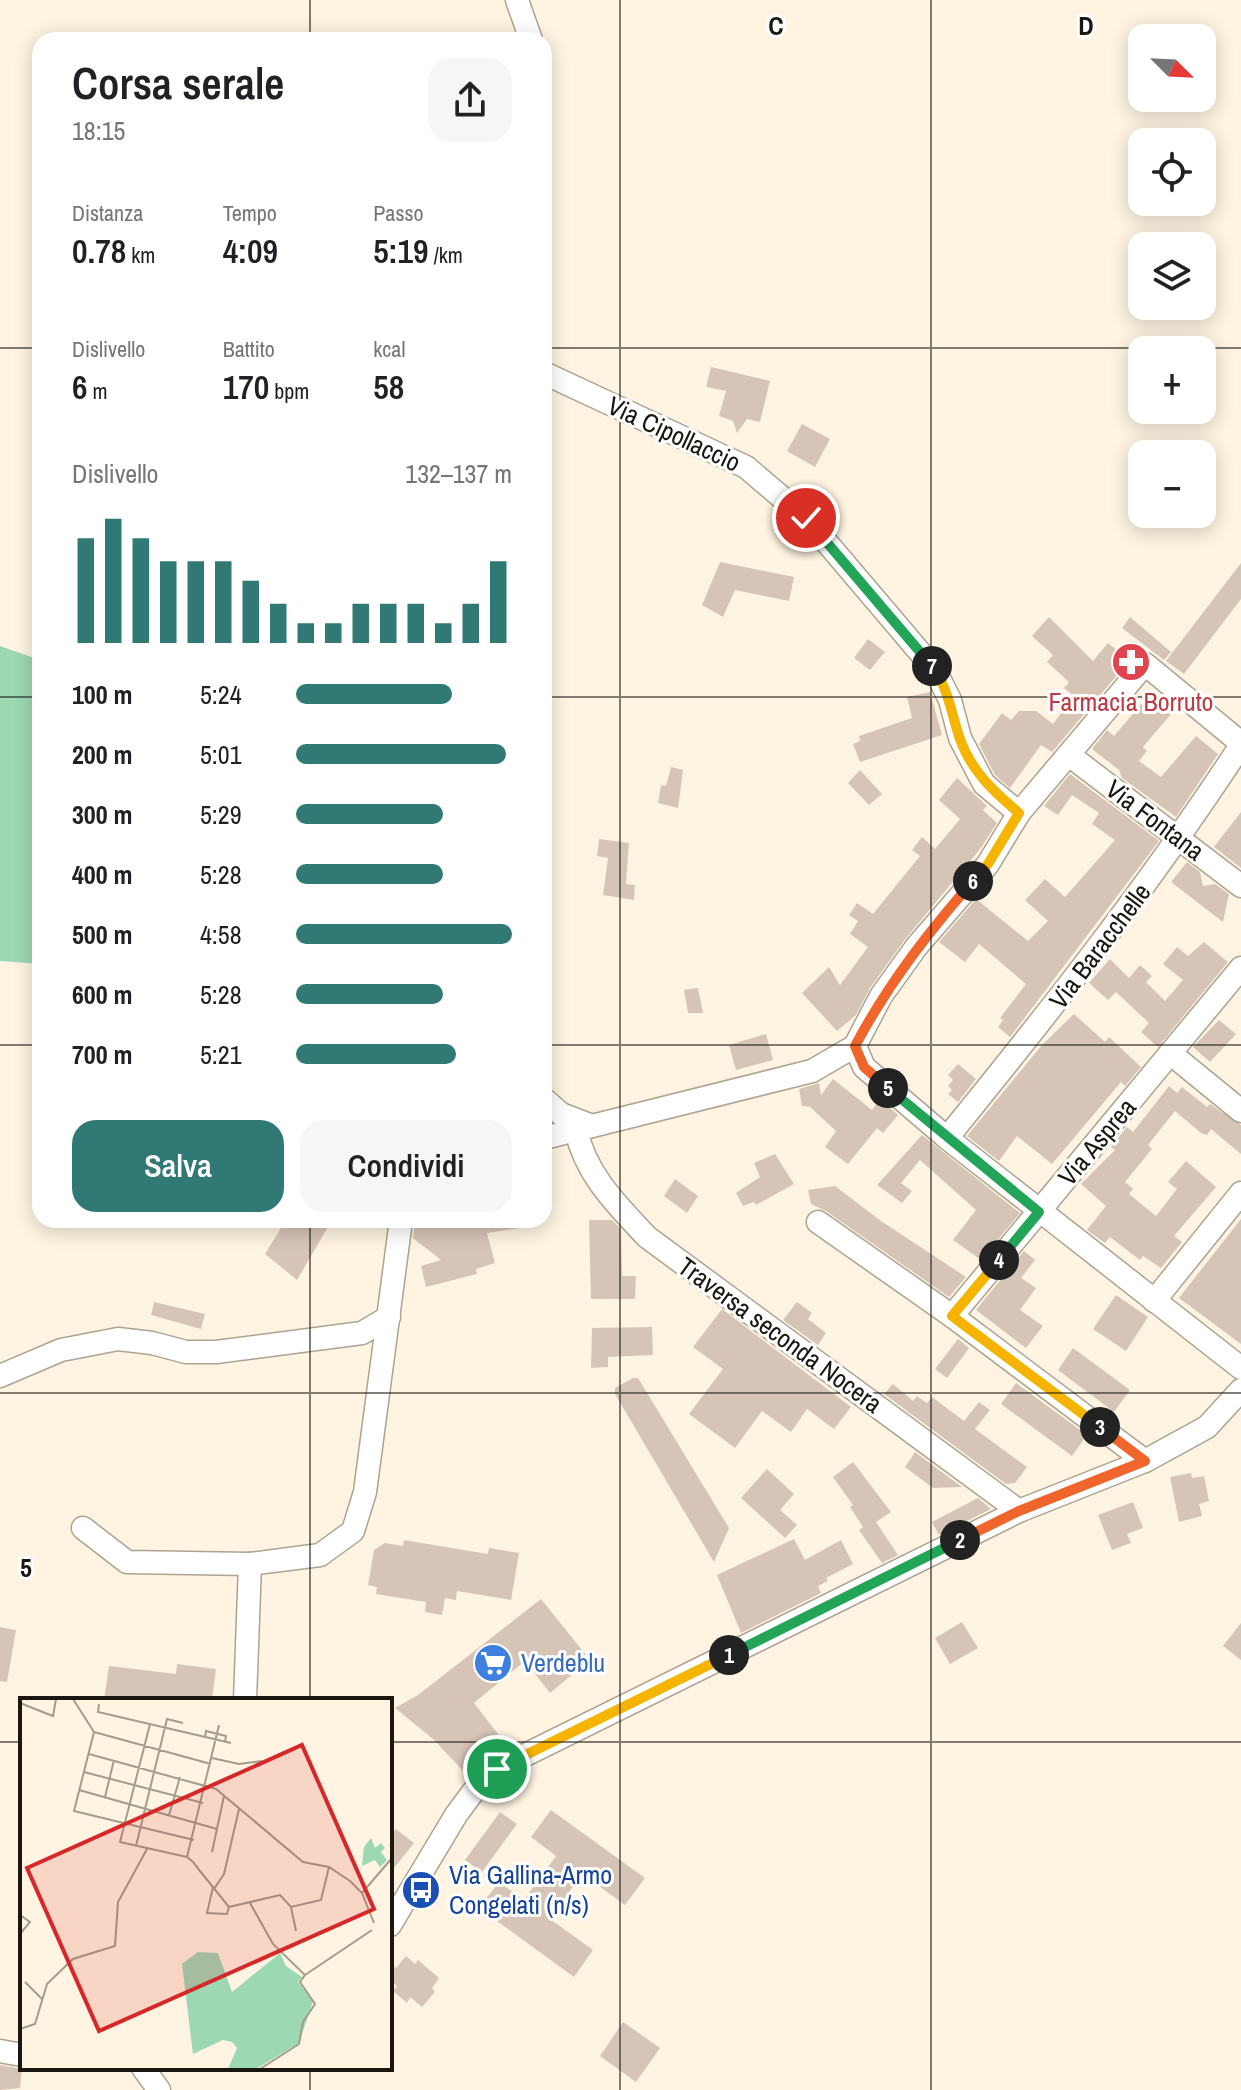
<!DOCTYPE html>
<html lang="it">
<head>
<meta charset="utf-8">
<style>
  body { margin:0; font-family:"Archivo Narrow",sans-serif; background:#f6f6f6; color:#202124; height:100vh; display:flex; flex-direction:column; font-size:30px; white-space:nowrap }
  * { box-sizing:border-box; margin:0 }
  p { font-size:26px; color:#757577 }
  .icon { flex:none; width:44px; height:44px; fill:none; stroke:currentColor; stroke-width:2; stroke-linecap:round; stroke-linejoin:round }
  .map { position:relative; flex:1; overflow:hidden }
  .sheet { position:absolute; left:32px; top:32px; width:520px; height:1196px; display:flex; flex-direction:column; background:#fff; border-radius:24px; box-shadow:0 4px 20px #0003 }
  .sheet>* { flex:none }
  .needle { width:52px; rotate:114deg }
  .fabs { position:absolute; left:1128px; top:24px; display:grid; gap:16px }
  .fabs a { display:grid; place-items:center; width:88px; height:88px; border-radius:16px; background:#fff; box-shadow:0 4px 20px #0003; font-size:40px }
  .pin { position:absolute; display:grid; place-items:center; width:68px; height:68px; color:#fff; margin:-34px; border:4px solid #fff; border-radius:50%; box-shadow:0 2px 8px #0007 }
  .km { position:absolute; width:40px; height:40px; margin:-20px; border-radius:50%; background:#222; color:#fff; font-size:22px; line-height:40px; text-align:center }
  .round { display:grid; place-items:center; flex:none; width:84px; height:84px; border-radius:24px; background:#f6f6f6 }
  .headline { display:flex; align-items:center; justify-content:space-between; height:136px; padding:0 40px }
  h1 { font-size:44px; font-weight:600; line-height:60px }
  .stats { display:grid; grid-template-columns:repeat(3,1fr); gap:12px; height:136px; padding:8px 40px }
  .stats div { display:grid; align-content:center }
  .stats b { font-size:34px; font-weight:600 }
  .stats small { font-size:22px; font-weight:400 }
  .stats p { font-size:22px }
  .chart { height:224px; padding:16px 40px }
  .chart p { display:flex; justify-content:space-between }
  .chart svg { width:100%; height:144px; margin-top:8px; stroke:#307974; stroke-width:6 }
  .button { display:flex; gap:16px; margin-top:auto; padding:16px 40px }
  .button a { flex:1; height:92px; border-radius:24px; background:#307974; color:#fff; font-size:32px; font-weight:600; line-height:92px; text-align:center }
  .button a+a { background:#f6f6f6; color:#202124 }
  ul { padding:0 40px; list-style:none; font-size:26px }
  li { display:grid; grid-template-columns:128px 96px 1fr; align-items:center; height:60px }
  li i { height:20px; border-radius:10px; background:#307974 }
  .map>svg:first-child { display:block }
</style>
</head>
<body>
<div class="map">
<svg width="1241" height="2090" viewBox="0 0 1241 2090">
  <rect width="100%" height="100%" fill="#fef4e1"/>
  <path fill="#9dd8b4" d="M0,646L40,660V964L0,961Z"/>
  <g fill="#d6c5b7">
    <path d="M711,367L770,381L760,422L747,419L737,433L733,421L719,416L726,391L706,387Z"/>
    <path d="M802,424L830,439L815,467L787,451Z"/>
    <path d="M720,562L794,577L789,601L735,590L723,617L702,605Z"/>
    <path d="M1241,563V599L1184,674L1166,661Z"/>
    <path d="M1049,617L1093,661L1108,643L1129,661L1052,752L1041,745L1010,788L995,775L979,744L1002,713L1011,720L1019,711H1036L1053,724L1074,696L1064,688L1069,682L1047,662L1053,655L1032,636Z"/>
    <path d="M1130,617L1171,652L1164,660L1122,628Z"/>
    <path d="M868,639L885,652L870,670L854,658Z"/>
    <path d="M930,692L942,735L860,762L853,744L860,741L859,736L912,718L907,697Z"/>
    <path d="M1149,695L1171,714L1143,747L1147,751L1139,761L1161,777L1196,736L1218,754L1176,817L1122,778L1119,770L1092,749L1107,730L1114,736Z"/>
    <path d="M671,767L683,770L678,808L658,803L661,785L666,786Z"/>
    <path d="M860,770L882,794L869,805L848,783Z"/>
    <path d="M1070,774L1159,841L1010,1037L998,1027L1003,1020L1000,1018L1026,984L979,944L965,962L939,942L976,899L1028,941L1048,921L1025,900L1045,879L1065,897L1115,840L1092,824L1099,813L1072,795L1058,815L1044,806Z"/>
    <path d="M957,778L987,806L983,810L997,823L981,848L906,938L870,988L856,1015L837,1031L802,993L829,967L840,985L868,947L850,934L858,921L849,915L857,903L873,914L920,856L912,850L922,837L935,849L960,819L939,800Z"/>
    <path d="M1241,812V868L1214,847Z"/>
    <path d="M599,839L629,843L626,884L635,885L634,900L603,895L608,858L597,856Z"/>
    <path d="M1187,862L1200,872L1203,886L1215,884L1229,894L1223,922L1171,882Z"/>
    <path d="M1204,942L1228,962L1158,1047L1141,1032L1149,1023L1116,992L1108,1000L1089,983L1110,959L1129,978L1140,965L1152,976L1146,982L1165,1001L1183,980L1163,964L1177,947L1188,956Z"/>
    <path d="M698,988L703,1013H688L684,990Z"/>
    <path d="M1074,1014L1105,1042L1109,1037L1141,1067L1125,1086L1121,1082L1052,1164L1017,1136L999,1161L967,1136L1042,1045Z"/>
    <path d="M1219,1020L1236,1034L1210,1062L1193,1047Z"/>
    <path d="M766,1034L773,1060L736,1070L729,1045Z"/>
    <path d="M958,1064L976,1079L958,1102L948,1094L952,1090L948,1086L953,1080L948,1075Z"/>
    <path d="M833,1079L872,1110L880,1099L898,1115L883,1133L877,1128L848,1164L825,1147L836,1131L810,1107L802,1106L799,1089L819,1083L821,1095Z"/>
    <path d="M1169,1086L1177,1093L1182,1087L1207,1107L1210,1104L1241,1125V1154L1211,1129L1207,1135L1201,1133L1175,1111L1148,1145L1152,1149L1125,1182L1133,1189L1129,1194L1156,1216L1177,1189L1168,1182L1186,1161L1216,1187L1174,1236L1182,1242L1161,1268L1143,1256L1140,1260L1110,1237L1105,1243L1087,1230L1106,1206L1081,1184L1115,1150L1111,1147L1127,1127L1133,1132Z"/>
    <path d="M922,1135L1020,1213L981,1260L953,1240L976,1210L920,1160L901,1183L912,1191L902,1203L877,1185Z"/>
    <path d="M775,1154L794,1184L756,1205L754,1202L743,1206L736,1193L760,1177L754,1163Z"/>
    <path d="M675,1179L698,1196L687,1213L664,1196Z"/>
    <path d="M835,1186L881,1221L966,1277L949,1297L826,1211L811,1204L808,1190Z"/>
    <path d="M1241,1219V1344L1179,1298Z"/>
    <path d="M286,1220H332L297,1280L265,1254Z"/>
    <path d="M415,1220H519L520,1228L487,1233L495,1263L476,1269L477,1274L426,1287L421,1266L441,1260L413,1238Z"/>
    <path d="M589,1220H612L621,1229L622,1276H636L635,1299H591Z"/>
    <path d="M1024,1251L1035,1260L1021,1278L1036,1288L1020,1310L1043,1326L1026,1348L976,1310Z"/>
    <path d="M1116,1295L1148,1317L1126,1351L1093,1329Z"/>
    <path d="M154,1302L205,1314L201,1329L151,1315Z"/>
    <path d="M797,1302L812,1313L808,1319L826,1333L818,1345L783,1320Z"/>
    <path d="M722,1309L851,1407L834,1429L807,1409L791,1432L762,1411L735,1448L689,1414L723,1369L693,1347Z"/>
    <path d="M652,1327L653,1355L608,1357V1367L591,1368L592,1328Z"/>
    <path d="M958,1339L969,1348L947,1378L935,1369Z"/>
    <path d="M1073,1348L1130,1390L1114,1412L1058,1370Z"/>
    <path d="M633,1378H638L729,1528L714,1562L615,1394V1388Z"/>
    <path d="M1016,1383L1087,1435L1072,1456L1001,1404Z"/>
    <path d="M893,1384L913,1401L917,1396L927,1403L932,1397L964,1421L979,1402L990,1410L975,1429L1027,1467L1015,1483L1006,1484L884,1394Z"/>
    <path d="M915,1452L962,1487L933,1488L905,1467Z"/>
    <path d="M853,1462L891,1512L876,1522L898,1555L882,1563L859,1530L863,1527L850,1507L853,1505L833,1477Z"/>
    <path d="M767,1469L794,1494L780,1510L797,1525L785,1538L741,1498Z"/>
    <path d="M1191,1473L1192,1478L1204,1476L1209,1501L1199,1504L1202,1516L1179,1522L1170,1477Z"/>
    <path d="M978,1498L991,1509L939,1535L932,1522Z"/>
    <path d="M1133,1502L1143,1528L1127,1534L1131,1543L1112,1550L1098,1515Z"/>
    <path d="M794,1539L805,1560L841,1540L853,1564L826,1578L828,1581L818,1586L821,1593L741,1633L717,1575Z"/>
    <path d="M404,1540L488,1554L489,1548L519,1553L511,1600L457,1591L456,1600L445,1598L442,1615L425,1612L426,1602L376,1594L377,1587L368,1585L374,1550L385,1543L403,1546Z"/>
    <path d="M541,1599L590,1660L550,1693L525,1661L474,1703L508,1747L482,1761L467,1775L433,1739L395,1708L418,1695Z"/>
    <path d="M962,1622L978,1648L950,1664L935,1638Z"/>
    <path d="M1241,1623V1660L1223,1646Z"/>
    <path d="M0,1627L16,1630L7,1682L0,1681Z"/>
    <path d="M177,1664L216,1669L212,1700H104L109,1666L176,1674Z"/>
    <path d="M551,1810L645,1878L625,1905L582,1874L550,1919L593,1950L574,1977L479,1908L499,1882L524,1900L556,1856L531,1837Z"/>
    <path d="M500,1812L517,1824L482,1872L465,1860Z"/>
    <path d="M396,1829L414,1843L390,1873V1837Z"/>
    <path d="M406,1956L415,1964L418,1960L439,1978L432,1988L435,1992L422,2007L410,1997L407,2003L393,1991L397,1986L390,1980V1963L396,1968Z"/>
    <path d="M623,2022L660,2048L636,2082L600,2056Z"/>
    <path d="M0,2065L22,2069L20,2088L0,2090Z"/>
  </g>
  <g fill="none" stroke-linecap="round" stroke-linejoin="round">
    <g stroke="#aca391" stroke-width="25">
      <g id="minor">
        <path d="M517,0L531,40"/>
        <path d="M544,373L746,467L806,518L935,670L950,700L960,738L984,784L1019,813"/>
        <path d="M1069,755L1241,886"/>
        <path d="M855,1046L881,996L917,946L988,864L1019,813L1145,664L1241,743"/>
        <path d="M1170,1053L1241,1111"/>
        <path d="M544,1099L561,1114L592,1126"/>
        <path d="M576,1130C586,1175 616,1204 647,1237L1019,1511"/>
        <path d="M544,1138L812,1071L855,1046L864,1067L947,1138L1241,1368"/>
        <path d="M947,1138C1051,1010 1151,883 1241,745"/>
        <path d="M818,1222L952,1316L1145,1461"/>
        <path d="M1154,1301L1241,1193"/>
        <path d="M952,1316L1241,968"/>
        <path d="M0,1376L61,1350L118,1339L152,1343L186,1352H216L362,1333L389,1317"/>
        <path d="M83,1528L127,1562L250,1564"/>
        <path d="M245,1700L250,1564L320,1555L353,1531L365,1492L401,1220"/>
        <path d="M390,1925L456,1815L473,1792L497,1769L1019,1511L1145,1461L1207,1427L1241,1390"/>
        <path d="M0,2051L22,2055"/>
        <path d="M143,2068L159,2090"/>
      </g>
    </g>
    <use href="#minor" stroke="#fff" stroke-width="22"/>
  </g>
  <g fill="none" stroke-linecap="round" stroke-linejoin="round">
    <g stroke="#fff" stroke-width="16">
      <path id="split-1" d="M497,1769L729,1655"/>
    </g>
    <g stroke="#fff" stroke-width="16">
      <path id="split-2" d="M729,1655L960,1540"/>
    </g>
    <g stroke="#fff" stroke-width="16">
      <path id="split-3" d="M960,1540L1019,1511L1145,1461L1100,1427"/>
    </g>
    <g stroke="#fff" stroke-width="16">
      <path id="split-4" d="M999,1260L952,1316L1100,1427"/>
    </g>
    <g stroke="#fff" stroke-width="16">
      <path id="split-5" d="M888,1088L1039,1212L999,1260"/>
    </g>
    <g stroke="#fff" stroke-width="16">
      <path id="split-6" d="M888,1088L864,1067L855,1046C888,984 927,934 973,881"/>
    </g>
    <g stroke="#fff" stroke-width="16">
      <path id="split-7" d="M932,666C948,687 951,712 959,736C970,770 993,791 1019,813L988,864L973,881"/>
    </g>
    <g stroke="#fff" stroke-width="16">
      <path id="split-8" d="M806,518L932,666"/>
    </g>
    <use href="#split-1" stroke="#f5b400" stroke-width="10"/>
    <use href="#split-2" stroke="#22a559" stroke-width="10"/>
    <use href="#split-3" stroke="#f0652b" stroke-width="10"/>
    <use href="#split-4" stroke="#f5b400" stroke-width="10"/>
    <use href="#split-5" stroke="#22a559" stroke-width="10"/>
    <use href="#split-6" stroke="#f0652b" stroke-width="10"/>
    <use href="#split-7" stroke="#f5b400" stroke-width="10"/>
    <use href="#split-8" stroke="#22a559" stroke-width="10"/>
  </g>
  <path fill="none" stroke="#1a1710" stroke-width="2" stroke-opacity="0.55" d="M310,0V40M620,0V2090M931,0V2090M0,348H40M544,348H1241M0,697H40M544,697H1241M0,1045H40M544,1045H1241M310,1220V1700M0,1393H1241M0,1742H22M390,1742H1241M310,2068V2090"/>
  <defs>
    <g id="pharmacy-disc" transform="scale(2)"><circle r="9.5" fill="#e0444e" stroke="#fff"/><path d="M-2-6h4v4h4v4h-4v4h-4v-4h-4v-4h4Z" fill="#fff"/></g>
    <g id="supermarket-disc" transform="scale(2)"><circle r="9.5" fill="#3f7fe0" stroke="#fff"/><path d="M-6-5.5h2.5l.6 2H6L4.5 2H-2.5L-4.4-4H-6ZM-1.5 3.2a1.3 1.3 0 1 0 .1 0ZM3 3.2a1.3 1.3 0 1 0 .1 0Z" fill="#fff"/></g>
    <g id="bus-disc" transform="scale(2)"><circle r="9.5" fill="#1a4fb4" stroke="#fff"/><path d="M-5-6H5V4H4V6H2V4H-2V6H-4V4H-5ZM-3.5-4V0h7V-4ZM-3.5 1.2v1.5H-2V1.2ZM2 1.2v1.5H3.5V1.2Z" fill="#fff"/></g>
  </defs>
  <g fill-rule="evenodd">
    <use href="#pharmacy-disc" x="1131" y="662"/>
    <use href="#supermarket-disc" x="493" y="1663"/>
    <use href="#bus-disc" x="421" y="1890"/>
  </g>
  <g text-anchor="middle" stroke-width="6" stroke-linejoin="round" paint-order="stroke">
    <g font-size="26" fill="#1a1710" stroke="#fff">
      <text transform="translate(674 434) rotate(25)" y="9">Via Cipollaccio</text>
      <text transform="translate(1155 820) rotate(37)" y="9">Via Fontana</text>
      <text transform="translate(1100 946) rotate(-53)" y="9">Via Baracchelle</text>
      <text transform="translate(1097 1142) rotate(-50)" y="9">Via Asprea</text>
      <text transform="translate(780 1335) rotate(36)" y="9">Traversa seconda Nocera</text>
    </g>
    <g font-size="26" fill="#be3a42" stroke="#fff">
      <text x="1131" y="711">Farmacia Borruto</text>
    </g>
    <g font-size="26" fill="#366cbe" stroke="#fff" text-anchor="start">
      <text x="521" y="1672">Verdeblu</text>
    </g>
    <g font-size="26" fill="#164399" stroke="#fff" text-anchor="start">
      <text x="449" y="1884">Via Gallina-Armo<tspan x="449" dy="30">Congelati (n/s)</tspan></text>
    </g>
  </g>
  <g transform="translate(20 1698)">
    <rect width="372" height="372" fill="#fef4e1"/>
    <path d="M351,140L355,150L361,145L365,150L361,154L367,162L360,169L355,162L342,168L344,149ZM178,254L198,255L212,294L260,255L266,268L282,279L278,284L293,303L279,345L236,371H208L217,350L212,344L203,342L173,356L162,266Z" fill="#9dd8b4"/>
    <path fill="none" stroke="#a39c8d" stroke-width="2" d="M53,1L74,34M0,5L33,18L36,1M79,6L78,14L211,45M130,26L100,144L167,159M74,34L54,113L174,142M74,34L191,66M185,39L186,33L206,38L205,44M69,56L196,91L283,164L309,169L330,183L342,195L354,225M192,60L219,66L242,63M64,74L183,105M59,92L197,131M85,99L94,62M149,117L160,79M116,148L147,21L163,25M192,154L204,98M193,189L187,215L207,216L209,209L180,173L173,164L167,159L199,27M194,191L204,176L219,111M342,195L372,160M230,205L253,246L285,277L280,284L295,306L283,324L279,346L240,371M209,209L260,197L271,209L301,202L309,169M271,209L276,233M0,217L10,224L0,236M285,277L352,232M5,284L22,301M0,331L15,326L27,286L53,261L95,248L98,204L127,151"/>
    <path fill="#d62828" fill-opacity="0.15" stroke="#d62828" stroke-width="4" d="M282,47L354,211L79,333L7,170Z"/>
    <rect width="372" height="372" fill="none" stroke="#1a1710" stroke-width="4"/>
  </g>
  <g font-size="26" text-anchor="middle" font-weight="bold" fill="#1a1710" stroke="#fff" stroke-width="6" stroke-linejoin="round" paint-order="stroke">
    <text x="776" y="35">C</text>
    <text x="1086" y="35">D</text>
    <text x="26" y="1577">5</text>
  </g>
</svg>
<div class="fabs">
<a><svg class="needle" viewBox="-14 -14 28 28"><path d="M0-13l5 13h-10z" fill="#e53935"/><path d="M0 13l5-13h-10z" fill="#757577"/></svg></a>
<a><svg class="icon" aria-label="locate" viewBox="0 0 24 24"><circle cx="12" cy="12" r="6"/><path d="M12 2v4M12 18v4M2 12h4M18 12h4"/></svg></a>
<a><svg class="icon" aria-label="layers" viewBox="0 0 24 24"><path d="M12 4l9 5-9 5-9-5zM3 14l9 5 9-5"/></svg></a>
<a>+</a>
<a>−</a>
</div>
<div class="pin" style="left:497px;top:1769px;background:#1e9e55"><svg class="icon" aria-label="arrive" viewBox="0 0 24 24"><path d="M6 21V4h12l-3 4 3 4H6"/></svg></div>
<div class="pin" style="left:806px;top:518px;background:#d93025"><svg class="icon" aria-label="check" viewBox="0 0 24 24"><path d="M5 12l5 5 9-10"/></svg></div>
<b class="km" style="left:729px;top:1655px">1</b>
<b class="km" style="left:960px;top:1540px">2</b>
<b class="km" style="left:1100px;top:1427px">3</b>
<b class="km" style="left:999px;top:1260px">4</b>
<b class="km" style="left:888px;top:1088px">5</b>
<b class="km" style="left:973px;top:881px">6</b>
<b class="km" style="left:932px;top:666px">7</b>
<section class="sheet">
<div class="headline"><div><h1>Corsa serale</h1><p>18:15</p></div><a class="round"><svg class="icon" aria-label="share" viewBox="0 0 24 24"><path d="M12 15V3M7 8l5-5 5 5M5 13v7h14v-7"/></svg></a></div>
<div class="stats">
<div><p>Distanza</p><b>0.78<small> km</small></b></div>
<div><p>Tempo</p><b>4:09</b></div>
<div><p>Passo</p><b>5:19<small> /km</small></b></div>
</div>
<div class="stats">
<div><p>Dislivello</p><b>6<small> m</small></b></div>
<div><p>Battito</p><b>170<small> bpm</small></b></div>
<div><p>kcal</p><b>58</b></div>
</div>
<div class="chart"><p><span>Dislivello</span>132–137 m</p>
<svg viewBox="0 0 160 44" preserveAspectRatio="none"><path d="M5 44V12M15 44V6M25 44V12M35 44V19M45 44V19M55 44V19M65 44V25M75 44V32M85 44V38M95 44V38M105 44V32M115 44V32M125 44V32M135 44V38M145 44V32M155 44V19"/></svg>
</div>
<ul>
<li><b>100 m</b>5:24<i style="width:72%"></i></li>
<li><b>200 m</b>5:01<i style="width:97%"></i></li>
<li><b>300 m</b>5:29<i style="width:68%"></i></li>
<li><b>400 m</b>5:28<i style="width:68%"></i></li>
<li><b>500 m</b>4:58<i style="width:100%"></i></li>
<li><b>600 m</b>5:28<i style="width:68%"></i></li>
<li><b>700 m</b>5:21<i style="width:74%"></i></li>
</ul>
<div class="button"><a>Salva</a><a>Condividi</a></div>
</section>
</div>
</body>
</html>
